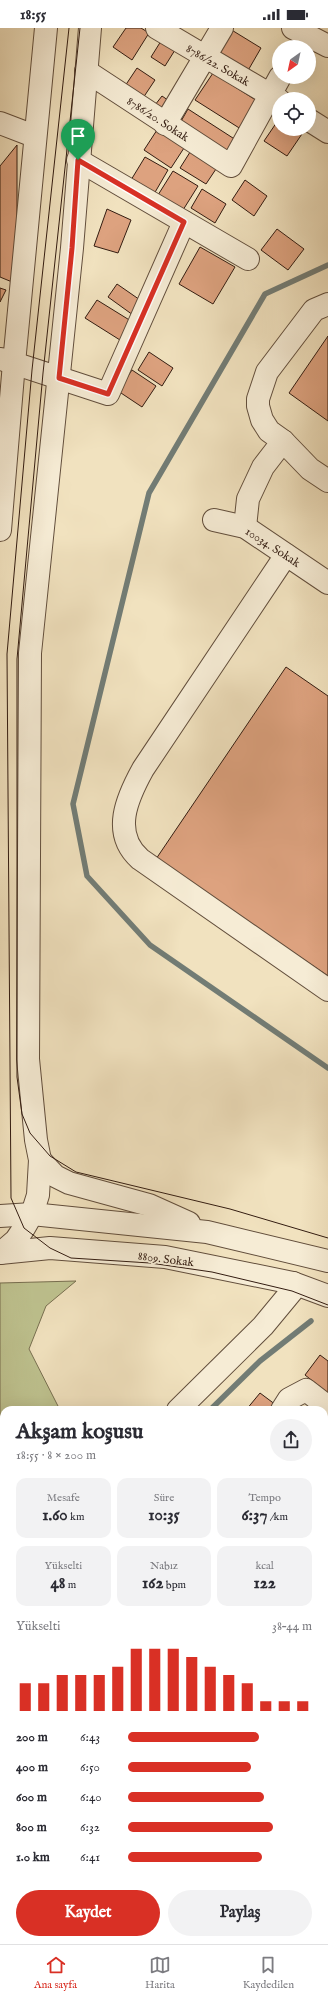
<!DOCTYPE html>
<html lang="tr">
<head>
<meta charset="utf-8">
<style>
  body { margin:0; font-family:"IM FELL English",serif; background:#f2f2f3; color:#2b2b33; height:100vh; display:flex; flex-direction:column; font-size:15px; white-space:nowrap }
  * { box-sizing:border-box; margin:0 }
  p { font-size:13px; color:#7c7c81 }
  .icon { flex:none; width:22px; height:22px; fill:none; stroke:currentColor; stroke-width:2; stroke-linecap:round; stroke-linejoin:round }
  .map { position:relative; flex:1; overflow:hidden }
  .side { position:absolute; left:0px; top:1378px; width:328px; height:538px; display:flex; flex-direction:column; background:#fff; border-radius:12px 12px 0 0; box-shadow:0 4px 16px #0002 }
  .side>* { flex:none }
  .needle { width:26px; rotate:213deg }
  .controls { position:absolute; left:272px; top:12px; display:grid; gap:8px }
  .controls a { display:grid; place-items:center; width:44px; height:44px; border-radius:50%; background:#fff; box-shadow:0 4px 16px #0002; font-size:20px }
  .pin { position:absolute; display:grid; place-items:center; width:34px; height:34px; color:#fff; margin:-41px -17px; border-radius:50% 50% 50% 0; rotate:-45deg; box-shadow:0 0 4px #0007 }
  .pin .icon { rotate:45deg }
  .round { display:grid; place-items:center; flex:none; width:42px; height:42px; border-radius:21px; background:#f2f2f3 }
  .summary { display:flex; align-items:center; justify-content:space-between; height:68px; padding:0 16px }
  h1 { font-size:22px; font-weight:700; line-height:30px }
  .stats { display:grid; grid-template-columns:repeat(3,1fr); gap:6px; height:68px; padding:4px 16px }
  .stats div { display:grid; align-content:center; border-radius:10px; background:#f2f2f3; text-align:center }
  .stats b { font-size:17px; font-weight:700 }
  .stats small { font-size:11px; font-weight:400 }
  .stats p { font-size:11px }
  .chart { height:112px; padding:8px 16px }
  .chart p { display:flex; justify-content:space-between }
  .chart svg { width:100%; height:72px; margin-top:4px; stroke:#d93025; stroke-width:6 }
  .primary-button { display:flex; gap:8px; margin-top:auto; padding:8px 16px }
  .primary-button a { flex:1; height:46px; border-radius:24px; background:#d93025; color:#fff; font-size:16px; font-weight:700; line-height:46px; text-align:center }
  .primary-button a+a { background:#f2f2f3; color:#2b2b33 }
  ul { padding:0 16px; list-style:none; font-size:13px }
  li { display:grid; grid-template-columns:64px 48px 1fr; align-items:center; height:30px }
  li i { height:10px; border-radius:5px; background:#d93025 }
  .status { display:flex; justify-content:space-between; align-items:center; height:28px; padding:0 20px; background:#fff; direction:ltr }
  .status svg { height:11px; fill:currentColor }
  .tabs { display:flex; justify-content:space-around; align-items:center; height:56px; border-top:1px solid #e1e1e2; background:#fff; font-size:11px; color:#7c7c81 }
  .tabs a { display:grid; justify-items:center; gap:2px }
  .tabs .selected { color:#d93025 }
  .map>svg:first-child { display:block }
</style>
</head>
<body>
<div class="status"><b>18:55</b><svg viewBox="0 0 49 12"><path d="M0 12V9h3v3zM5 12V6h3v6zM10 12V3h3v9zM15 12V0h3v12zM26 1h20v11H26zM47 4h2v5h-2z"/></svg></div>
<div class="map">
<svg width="328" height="1916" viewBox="0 0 328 1916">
  <rect width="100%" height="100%" fill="#f1e2bf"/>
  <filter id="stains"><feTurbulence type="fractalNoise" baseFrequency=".005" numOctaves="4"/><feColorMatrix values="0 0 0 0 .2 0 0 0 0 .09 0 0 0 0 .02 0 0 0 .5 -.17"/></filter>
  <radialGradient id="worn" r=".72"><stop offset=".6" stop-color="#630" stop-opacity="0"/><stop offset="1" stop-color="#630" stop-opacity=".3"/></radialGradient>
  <path fill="#bec28f" stroke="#786f50" d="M76,1253L46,1278L29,1321L60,1382H4V1480H0V1255Z"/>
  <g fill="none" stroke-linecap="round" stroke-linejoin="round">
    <g stroke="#727c75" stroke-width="5.5">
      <path d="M328,237L265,266L149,465L73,776L87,848L150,917L328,1040"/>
      <path d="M210,1382L260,1333L311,1293"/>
      <path d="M0,1586L4,1583"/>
    </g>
  </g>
  <g fill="#dda27f" stroke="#331c11">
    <path d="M126,0H141L149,5L132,32L113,19Z"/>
    <path d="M230,1L261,20L246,46L215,27Z"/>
    <path d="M161,13L175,22L165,38L151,29Z"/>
    <path d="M137,40L155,52L143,70L125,58Z"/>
    <path d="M213,45L262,76L244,103L195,72Z"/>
    <path d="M162,68L175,77L169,86L155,77Z"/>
    <path d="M188,81L236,112L228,125L180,95Z"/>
    <path d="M279,91V101H302L304,103L287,128L264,113Z"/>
    <path d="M157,102L184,120L171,140L144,122Z"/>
    <path d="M17,117V256L0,249V138Z"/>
    <path d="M192,121L218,138L206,156L180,140Z"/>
    <path d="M145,129L168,142L154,166L131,152Z"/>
    <path d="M173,143L198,158L183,182L158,167Z"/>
    <path d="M245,152L267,168L254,188L232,172Z"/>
    <path d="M202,161L226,176L215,195L191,180Z"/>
    <path d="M107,181L131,192L118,225L94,218Z"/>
    <path d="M277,201L304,221L288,242L261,222Z"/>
    <path d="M200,219L235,239L213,276L179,256Z"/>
    <path d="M117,256L143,274L133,287L108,269Z"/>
    <path d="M0,260L6,262L0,274Z"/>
    <path d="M97,272L131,293L120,312L85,290Z"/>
    <path d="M328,308V393L289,365Z"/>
    <path d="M149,324L173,340L162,358L138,342Z"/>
    <path d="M132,342L156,358L142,379L118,363Z"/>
    <path d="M286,639L328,668V948L156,831Z"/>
    <path d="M320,1327L328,1333V1365L305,1347Z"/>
    <path d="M260,1365L276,1377L273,1382H246Z"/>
    <path d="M326,1435L328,1436V1449L324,1446V1438Z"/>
    <path d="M324,1474L328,1477V1485L324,1490Z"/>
    <path d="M324,1574L328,1578V1602L324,1600Z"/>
    <path d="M326,1608L328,1610V1624L324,1621V1610Z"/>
    <path d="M4,1610V1677L0,1675V1616Z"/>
    <path d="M4,1724V1755L0,1751V1729Z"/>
    <path d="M328,1746V1777L324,1772V1750Z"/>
    <path d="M4,1775V1797L0,1793V1779Z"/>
    <path d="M324,1818L328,1822V1894L326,1896L324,1893Z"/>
    <path d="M4,1821V1859L0,1856V1826Z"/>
    <path d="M194,1912H197L202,1916H191Z"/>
    <path d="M234,1912H267L264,1916H232Z"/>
  </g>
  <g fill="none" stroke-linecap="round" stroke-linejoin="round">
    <g stroke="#624e3c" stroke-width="24">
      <g id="minor">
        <path d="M157,0L279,72"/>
        <path d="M293,0L328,18"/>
        <path d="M86,43L231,138L280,49"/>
        <path d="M309,92L328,104"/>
        <path d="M0,95L34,108"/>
        <path d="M165,96L222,0"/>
        <path d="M78,132L248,231"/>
        <path d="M328,276L314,282L267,344L258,371V378L262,392L269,403L283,413L310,441L328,453"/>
        <path d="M1,331L108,366L184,194"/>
        <path d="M214,492L245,499L328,555"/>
        <path d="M245,499L248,471L263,439L283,413"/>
        <path d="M0,502L14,335L46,0"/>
        <path d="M286,527L143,741C127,770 111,805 140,831L328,962"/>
        <path d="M40,1132L55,1148L69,1155L149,1177L189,1195"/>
        <path d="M0,1188L32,1186L207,1204L328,1233"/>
        <path d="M0,1225L50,1220L165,1229L293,1255L328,1268"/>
        <path d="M1,1225L16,1212L24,1200L32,1186L38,1167L40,1132L36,1112L28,1031L30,625L72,220L90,0"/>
        <path d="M178,1382L263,1298L292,1263L293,1255"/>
        <path d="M282,1382L289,1371L306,1362L328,1379"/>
        <path d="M324,1464L328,1466"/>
        <path d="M324,1499L328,1495"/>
        <path d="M0,1534H4"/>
        <path d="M324,1566L328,1569"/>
        <path d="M324,1659L328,1662"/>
        <path d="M324,1682L328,1677"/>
        <path d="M0,1684L4,1687"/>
        <path d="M0,1717L4,1713"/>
        <path d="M0,1799L4,1803"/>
        <path d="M0,1879L4,1874"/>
        <path d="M127,1912L131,1916"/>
        <path d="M212,1912L216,1916"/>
        <path d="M310,1912L314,1916"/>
        <path d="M102,1916L105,1912"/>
        <path d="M157,1916L159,1912"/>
      </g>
    </g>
    <use href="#minor" stroke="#f6ecd5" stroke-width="22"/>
    <g stroke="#331c11" stroke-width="1">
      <path d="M69,0L32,342L7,626L11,1170L24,1200L50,1220L71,1230L150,1235L212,1244L292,1263L328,1277"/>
      <path d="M80,0L43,345L17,631V1049L22,1086L30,1105L50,1128L76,1144L230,1181L328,1210"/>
    </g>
  </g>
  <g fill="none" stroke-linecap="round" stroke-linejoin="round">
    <g stroke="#fff" stroke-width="8">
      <path id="route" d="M78,132L184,194L108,366L59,350L72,220Z"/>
    </g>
    <use href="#route" stroke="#d93025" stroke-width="5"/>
  </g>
  <g text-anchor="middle" stroke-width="3.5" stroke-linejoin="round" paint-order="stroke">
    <g font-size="12" fill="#331c11" stroke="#f6ecd5">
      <text transform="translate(218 37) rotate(30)" y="4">8786/22. Sokak</text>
      <text transform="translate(158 91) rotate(33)" y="4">8786/20. Sokak</text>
      <text transform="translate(273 519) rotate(33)" y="4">10034. Sokak</text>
      <text transform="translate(166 1231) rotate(7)" y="4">8809. Sokak</text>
    </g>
  </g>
  <rect width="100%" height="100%" filter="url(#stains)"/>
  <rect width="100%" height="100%" fill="url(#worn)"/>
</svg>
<div class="controls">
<a><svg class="needle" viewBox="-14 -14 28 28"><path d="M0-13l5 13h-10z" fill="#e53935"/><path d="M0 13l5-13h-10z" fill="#7c7c81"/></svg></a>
<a><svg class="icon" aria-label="locate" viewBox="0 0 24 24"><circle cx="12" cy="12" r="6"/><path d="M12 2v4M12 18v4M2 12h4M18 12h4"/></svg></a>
</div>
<div class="pin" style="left:78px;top:132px;background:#1e9e55"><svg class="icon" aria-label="arrive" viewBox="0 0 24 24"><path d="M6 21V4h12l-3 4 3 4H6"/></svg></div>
<section class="side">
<div class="summary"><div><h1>Akşam koşusu</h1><p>18:55 · 8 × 200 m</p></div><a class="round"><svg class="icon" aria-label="share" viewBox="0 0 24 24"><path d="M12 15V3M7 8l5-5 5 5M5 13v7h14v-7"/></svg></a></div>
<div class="stats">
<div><p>Mesafe</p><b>1.60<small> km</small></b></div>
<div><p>Süre</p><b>10:35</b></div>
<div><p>Tempo</p><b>6:37<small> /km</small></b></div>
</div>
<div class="stats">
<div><p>Yükselti</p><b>48<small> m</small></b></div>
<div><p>Nabız</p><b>162<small> bpm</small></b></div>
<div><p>kcal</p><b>122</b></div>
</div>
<div class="chart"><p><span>Yükselti</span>38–44 m</p>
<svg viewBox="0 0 160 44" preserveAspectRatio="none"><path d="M5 44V27M15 44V27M25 44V22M35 44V22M45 44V22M55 44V17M65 44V6M75 44V6M85 44V6M95 44V11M105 44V17M115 44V22M125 44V27M135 44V38M145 44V38M155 44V38"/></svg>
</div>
<ul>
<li><b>200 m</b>6:43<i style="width:71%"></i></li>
<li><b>400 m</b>6:50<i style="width:67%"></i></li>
<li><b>600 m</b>6:40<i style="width:74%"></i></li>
<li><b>800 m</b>6:32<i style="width:79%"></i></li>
<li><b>1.0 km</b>6:41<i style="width:73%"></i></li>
</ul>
<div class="primary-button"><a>Kaydet</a><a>Paylaş</a></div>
</section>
</div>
<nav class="tabs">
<a class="selected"><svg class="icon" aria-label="home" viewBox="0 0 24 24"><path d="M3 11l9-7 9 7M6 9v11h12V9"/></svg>Ana sayfa</a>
<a><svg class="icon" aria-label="map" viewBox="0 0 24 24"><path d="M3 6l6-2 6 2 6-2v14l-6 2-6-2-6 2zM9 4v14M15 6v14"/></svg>Harita</a>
<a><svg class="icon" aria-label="saved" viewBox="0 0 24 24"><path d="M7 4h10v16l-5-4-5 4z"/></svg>Kaydedilen</a>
</nav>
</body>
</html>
